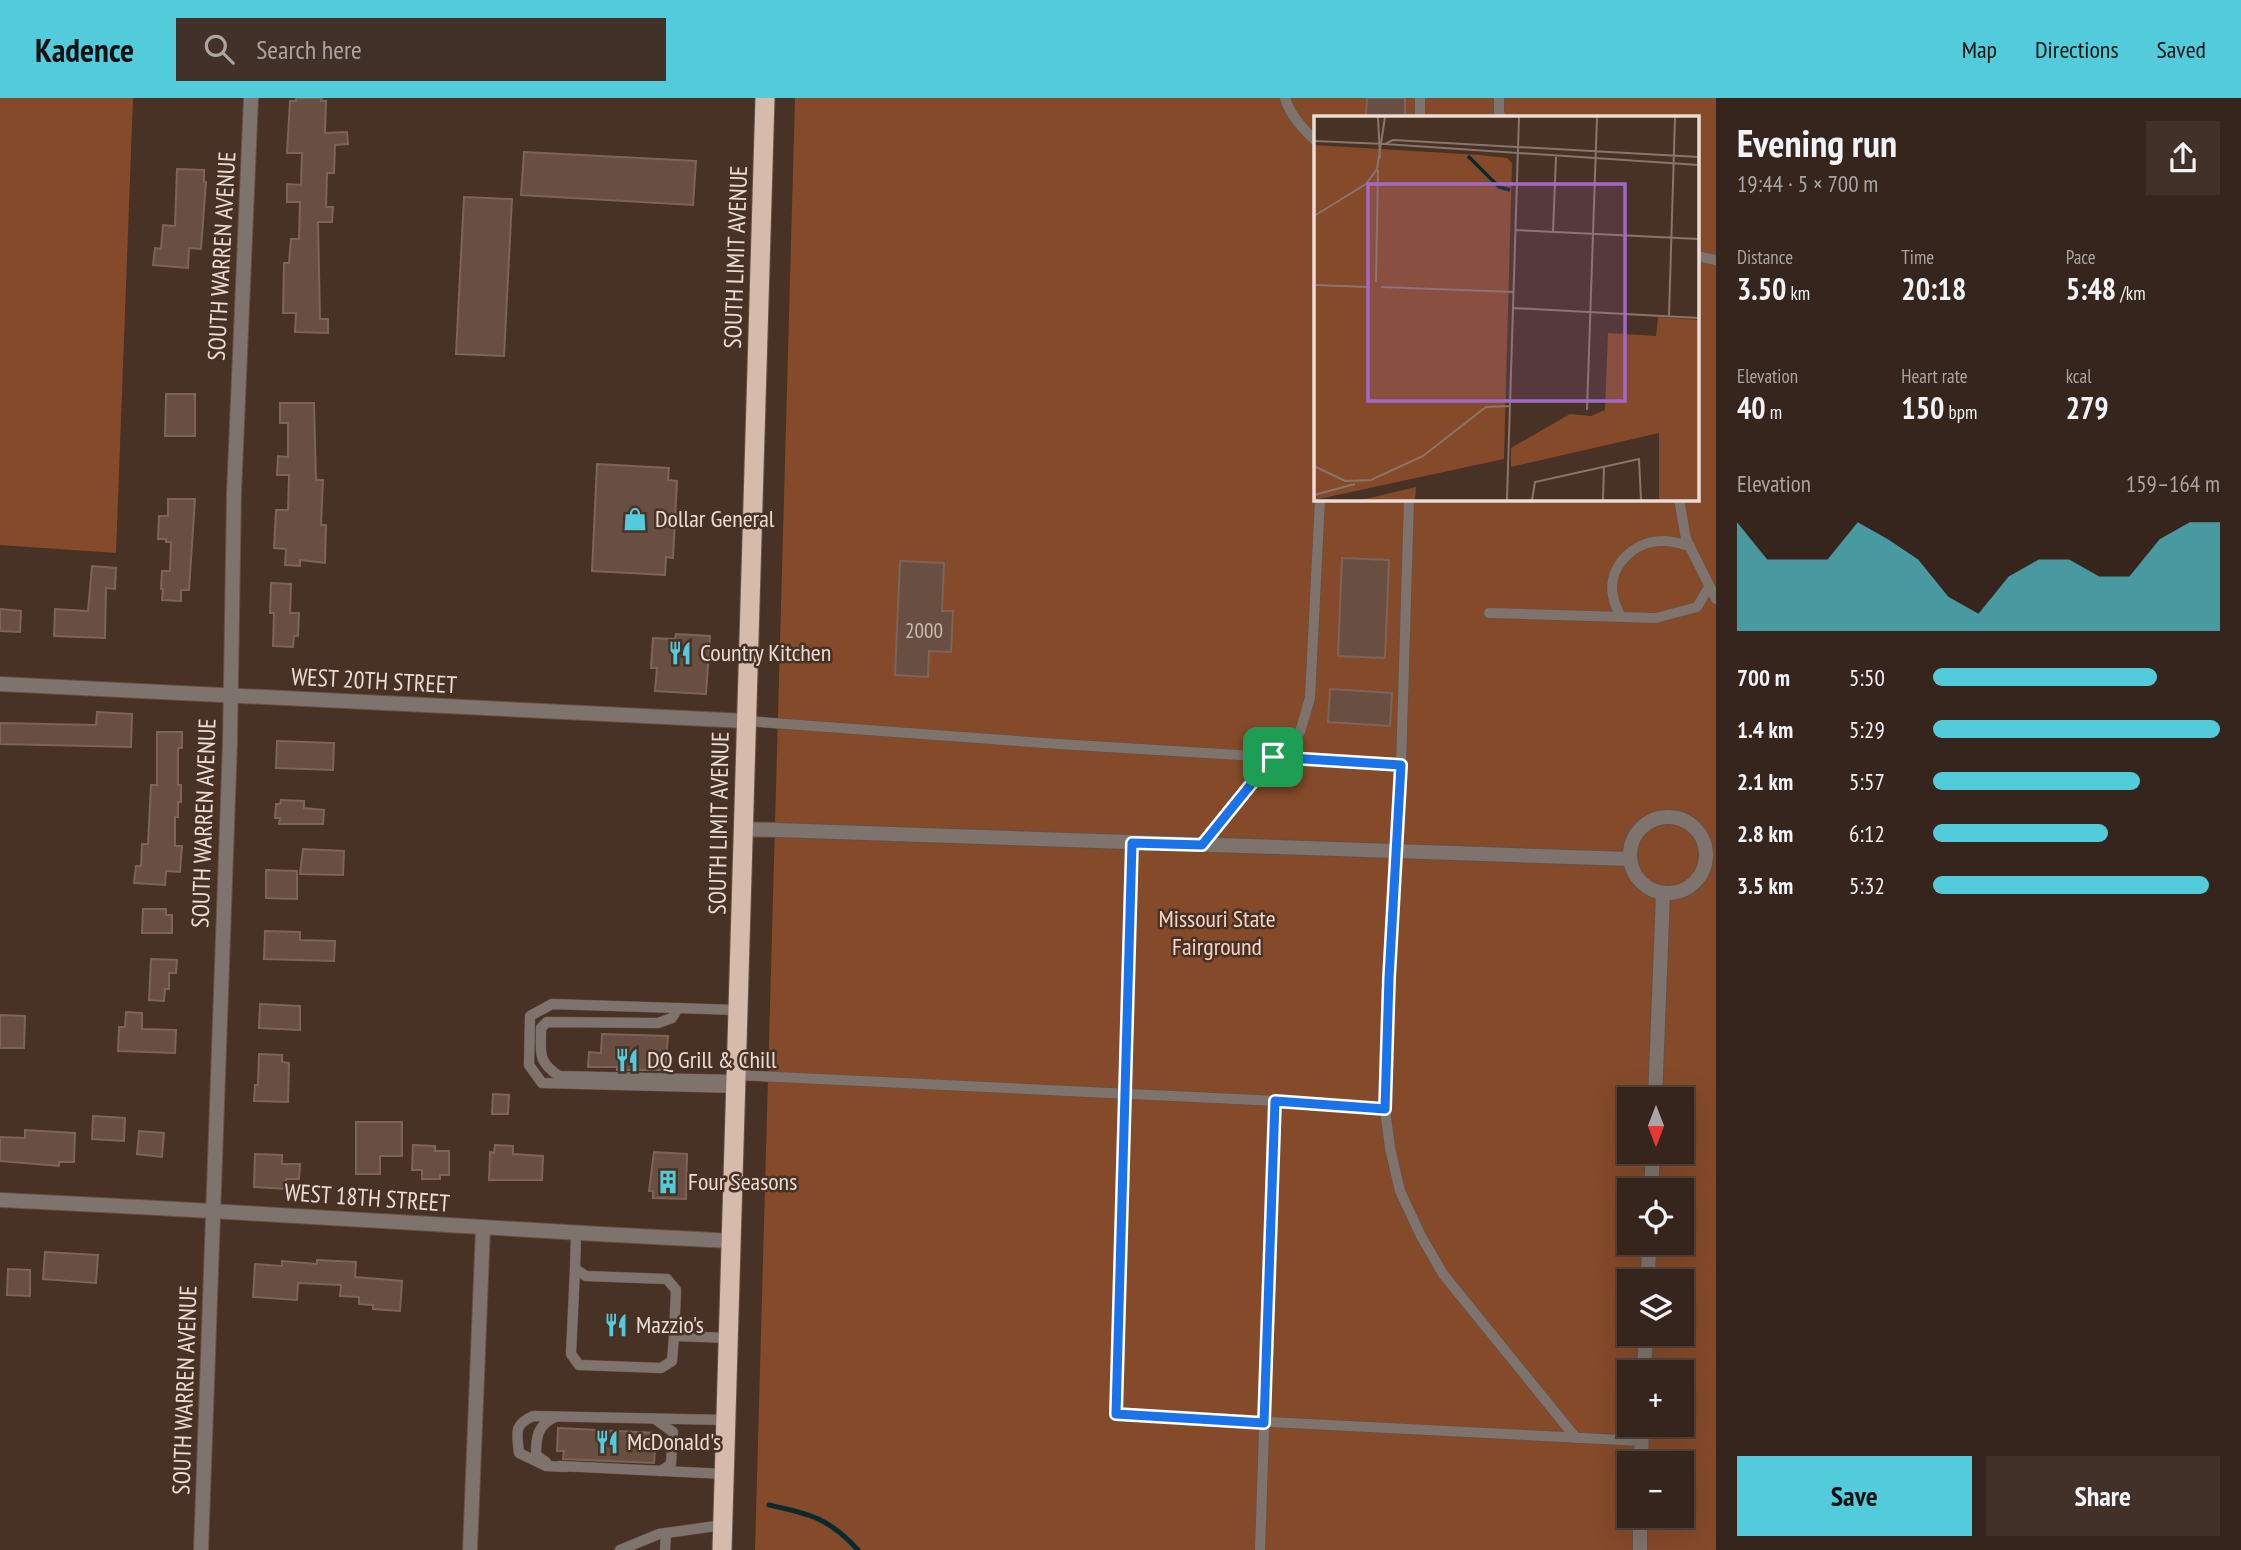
<!DOCTYPE html>
<html lang="en">
<head>
<meta charset="utf-8">
<style>
  body { margin:0; font-family:"PT Sans Narrow",sans-serif; background:#413129; color:#f1f3f6; height:100vh; display:flex; flex-direction:column; font-size:26px; white-space:nowrap }
  * { box-sizing:border-box; margin:0 }
  p { font-size:23px; color:#aaa5a3 }
  .icon { flex:none; width:38px; height:38px; fill:none; stroke:currentColor; stroke-width:2; stroke-linecap:round; stroke-linejoin:round }
  .map { position:relative; flex:1; overflow:hidden }
  .panel { display:flex; flex-direction:column; background:#36251c; width:525px }
  .panel>* { flex:none }
  .needle { width:46px; rotate:180deg }
  .fabs { position:absolute; left:1617px; top:989px; display:grid; gap:14px }
  .fabs a { display:grid; place-items:center; width:77px; height:77px; border-radius:0px; background:#36251c; box-shadow:0 7px 28px #0002,0 0 0 2px #50423b; font-size:35px }
  .pin { position:absolute; display:grid; place-items:center; width:60px; height:60px; color:#fff; margin:-30px; border-radius:14px; box-shadow:0 4px 10px #0006 }
  .round { display:grid; place-items:center; flex:none; width:74px; height:74px; border-radius:0px; background:#413129 }
  .headline { display:flex; align-items:center; justify-content:space-between; height:119px; padding:0 21px }
  h1 { font-size:38px; font-weight:800; line-height:52px }
  .metrics { display:grid; grid-template-columns:repeat(3,1fr); gap:10px; height:119px; padding:7px 21px }
  .metrics div { display:grid; align-content:center }
  .metrics b { font-size:30px; font-weight:800 }
  .metrics small { font-size:19px; font-weight:400 }
  .metrics p { font-size:19px }
  .chart { height:196px; padding:14px 21px }
  .chart p { display:flex; justify-content:space-between }
  .chart svg { width:100%; height:126px; margin-top:7px; fill:#52cbda; opacity:.7 }
  .primary-button { display:flex; gap:14px; margin-top:auto; padding:14px 21px }
  .primary-button a { flex:1; height:80px; border-radius:0px; background:#52cbda; color:#111; font-size:28px; font-weight:800; line-height:80px; text-align:center }
  .primary-button a+a { background:#413129; color:#f1f3f6 }
  ul { padding:0 21px; list-style:none; font-size:23px }
  li { display:grid; grid-template-columns:112px 84px 1fr; align-items:center; height:52px }
  li i { height:18px; border-radius:9px; background:#52cbda }
  header { display:flex; align-items:center; gap:42px; box-sizing:border-box; height:98px; padding:0 35px; background:#52cbda; color:#111 }
  header strong { font-size:33px }
  nav { display:flex; gap:38px; margin-inline-start:auto; font-size:24px }
  .search { width:490px; height:63px; background:#413129; display:flex; align-items:center; gap:18px; box-sizing:border-box; padding:0 24px; border-radius:0px; color:#aaa5a3; font-size:26px }
  main { display:flex; flex:1; min-height:0 }
  .map>svg:first-child { display:block }
</style>
</head>
<body>
<header>
<strong>Kadence</strong>
<div class="search"><svg class="icon" aria-label="search" viewBox="0 0 24 24"><circle cx="10" cy="10" r="6"/><path d="M15 15l6 6"/></svg>Search here</div>
<nav><a>Map</a><a>Directions</a><a>Saved</a></nav>
</header>
<main>
<div class="map">
<svg width="1716" height="1452" viewBox="0 0 1716 1452">
  <rect width="100%" height="100%" fill="#483125"/>
  <g fill="#854a29" fill-rule="evenodd">
    <path d="M0,0H133L116,455L0,447Z"/>
    <path d="M795,0H1716V1452H755ZM1315,19H1697V401H1315ZM1629,1001H1682V1054H1629ZM1629,1092H1682V1144H1629ZM1629,1183H1682V1236H1629ZM1629,1274H1682V1326H1629ZM1629,1365H1682V1418H1629Z"/>
  </g>
  <g fill="none" stroke-linecap="round" stroke-linejoin="round">
    <path stroke="#072a2f" stroke-width="5" d="M769,1407C810,1416 829,1420 858,1452"/>
  </g>
  <g fill="#684f42" stroke="#7e6457" stroke-width="2">
    <path d="M296,0H322L321,3H326L325,35L347,34L348,46L335,47L334,75H327L326,109H333L332,124H318L320,221H328V235L295,234L296,215H283L284,165H289L291,141H299L300,104H287V86L301,87L302,55H287L290,3H296Z"/>
    <path d="M1367,0H1405V19H1366Z"/>
    <path d="M524,54L696,63L693,107L521,97Z"/>
    <path d="M177,71L204,72V84H206L201,151L189,150L188,170L153,167L155,150L161,151L163,127L175,128Z"/>
    <path d="M464,99L512,101L504,258L456,256Z"/>
    <path d="M166,296H195V338H165Z"/>
    <path d="M280,305H314L316,382H323L321,427H326L325,465L300,462V468L285,467L286,451L274,450L276,412H288L289,377H277L278,358L288,359V325H280Z"/>
    <path d="M597,366L669,370L668,382L677,383L673,460L666,459L665,477L592,473Z"/>
    <path d="M168,401H195L189,492H181V503L162,502L163,491H161L162,473H170L171,444H166V441H158L159,418H168Z"/>
    <path d="M1342,460L1389,462L1385,560L1338,558Z"/>
    <path d="M900,463L944,465L942,513H953L951,554L929,553L928,579L895,577Z"/>
    <path d="M92,468L116,470L115,491L106,490L105,540L54,538L55,511L88,513Z"/>
    <path d="M271,485L291,486L290,515H299L298,538H294L293,549L273,548L274,515H270Z"/>
    <path d="M0,511L21,513L20,534L0,533Z"/>
    <path d="M676,536L710,538L706,596L655,593L657,570H651L653,540L675,541Z"/>
    <path d="M1330,591L1392,595L1390,628L1328,624Z"/>
    <path d="M97,614L132,616L131,649L0,646V625L96,627Z"/>
    <path d="M157,634H182V650H178V687H181V704H178V719H175V748H182L180,774L166,773L165,787L134,785L136,768H141L142,746H148L151,687H157Z"/>
    <path d="M277,643L334,645L333,672L276,670Z"/>
    <path d="M281,702L304,703V710L324,712L323,726H279L280,720H275L276,706H280Z"/>
    <path d="M303,751L344,753L343,777L300,776Z"/>
    <path d="M266,772L297,773V801L266,800Z"/>
    <path d="M143,811H166V817H172V835H142Z"/>
    <path d="M265,833L300,834V842L335,843L334,863L264,861Z"/>
    <path d="M151,861L177,862L176,875H169V891H165L164,903L149,902Z"/>
    <path d="M260,906L300,908V932L259,930Z"/>
    <path d="M126,914L142,915V931L176,932L175,955L118,953L119,929H125Z"/>
    <path d="M0,917L25,918L24,950H0Z"/>
    <path d="M602,936L668,938L665,972H617V969H588L589,954L601,955Z"/>
    <path d="M259,956L282,957V964L289,965L288,1004L254,1003L255,987H258Z"/>
    <path d="M493,996L509,997L508,1016H492Z"/>
    <path d="M93,1018L125,1020L124,1043L92,1041Z"/>
    <path d="M356,1024H402V1058H380V1076H356Z"/>
    <path d="M25,1032L75,1035L74,1064H59V1068L0,1063V1039L25,1040Z"/>
    <path d="M139,1033L164,1035L162,1059L137,1056Z"/>
    <path d="M413,1047L435,1048V1053H449V1077H440V1081H422V1072H412Z"/>
    <path d="M495,1047L513,1048V1056L543,1058L542,1082H489L490,1054L494,1055Z"/>
    <path d="M654,1054L687,1056L686,1101L653,1100V1093H649Z"/>
    <path d="M255,1056L282,1057V1066H300L299,1081H286V1091L254,1089Z"/>
    <path d="M45,1154L98,1157L96,1185L43,1181Z"/>
    <path d="M317,1162L356,1164L355,1179L402,1183L400,1213L373,1211V1207L359,1206V1199L340,1198L341,1187L298,1185L297,1202L253,1199L255,1166L282,1168V1163L317,1166Z"/>
    <path d="M8,1171L30,1172V1198L7,1197Z"/>
    <path d="M558,1330L656,1335L654,1365L563,1361L564,1353H557Z"/>
  </g>
  <g fill="none" stroke-linecap="round" stroke-linejoin="round">
    <g stroke="#655045" stroke-width="11">
      <g id="service">
        <path d="M1285,0C1290,17 1302,30 1315,42"/>
        <path d="M1499,0V15L1501,19"/>
        <path d="M1420,19V0"/>
        <path d="M1697,158L1716,162"/>
        <path d="M1409,401L1401,667L1389,880L1385,1011L1390,1050L1400,1093L1421,1138L1443,1176L1576,1340"/>
        <path d="M1679,401L1686,441L1716,501"/>
        <path d="M1489,515L1656,520L1697,509L1709,489"/>
        <path d="M1621,519C1618,513 1614,505 1613,498C1607,469 1634,443 1662,443C1671,442 1681,446 1690,448"/>
        <path d="M746,623L1058,646L1401,667"/>
        <path d="M1132,745L1117,1316L1641,1343"/>
        <path d="M1202,747L1273,659L1300,634L1310,600L1320,401"/>
        <path d="M678,910L672,920L658,925L547,924L541,930C541,955 537,963 559,978L737,982"/>
        <path d="M737,977L1275,1003L1385,1011"/>
        <path d="M737,990L542,985L529,967L530,918L552,906L738,912"/>
        <path d="M576,1135L575,1171L586,1178L667,1181L676,1192L674,1238L729,1240"/>
        <path d="M575,1171L571,1256L579,1267L661,1270L672,1263L674,1238"/>
        <path d="M655,1321L673,1334L671,1366L661,1373"/>
        <path d="M546,1364L536,1357C536,1340 537,1327 555,1319"/>
        <path d="M560,1368L725,1376"/>
        <path d="M566,1369L546,1368L519,1355C517,1335 513,1327 533,1318L726,1322"/>
        <path d="M620,1452L659,1436L723,1427"/>
        <path d="M665,1452L666,1435"/>
        <path d="M1260,1452L1275,1003"/>
      </g>
    </g>
    <g stroke="#655045" stroke-width="16">
      <g id="minor">
        <circle cx="1668" cy="757" r="38"/>
        <path d="M744,731L1630,761"/>
        <path d="M1655,1001L1663,796"/>
        <path d="M1651,1092L1653,1054"/>
        <path d="M0,1102C244,1113 488,1131 732,1143"/>
        <path d="M1648,1183L1649,1144"/>
        <path d="M1644,1274L1646,1236"/>
        <path d="M1641,1365L1642,1326"/>
        <path d="M201,1452L230,644L234,395L251,0"/>
        <path d="M470,1452L483,1130"/>
        <path d="M1640,1452V1418"/>
      </g>
    </g>
    <g stroke="#655045" stroke-width="16">
      <path id="tertiary" d="M0,586L746,623"/>
    </g>
    <g stroke="#655045" stroke-width="21">
      <path id="trunk" d="M722,1452L765,0"/>
    </g>
    <use href="#service" stroke="#7f736d" stroke-width="10"/>
    <use href="#minor" stroke="#7f736d" stroke-width="14"/>
    <use href="#tertiary" stroke="#7f736d" stroke-width="14"/>
    <use href="#trunk" stroke="#d6baac" stroke-width="19"/>
  </g>
  <g fill="none" stroke-linecap="round" stroke-linejoin="round">
    <g stroke="#fff" stroke-width="14">
      <path id="route" d="M1273,659L1401,667L1389,880L1385,1011L1275,1003L1264,1325L1116,1316L1132,745L1202,747Z"/>
    </g>
    <use href="#route" stroke="#1a73e8" stroke-width="9"/>
  </g>
  <defs>
    <g id="shop-bare" transform="scale(1.89)"><path d="M-5-2.5h2.3a2.7 3.5 0 0 1 5.4 0H5L5.5 6h-11ZM-1.5-2.5h3a1.5 2.3 0 0 0-3 0Z" fill="#52cbda" stroke="#483125" stroke-width="2.5" paint-order="stroke"/></g>
    <g id="restaurant-bare" transform="scale(1.89)"><path d="M-5-6h1v4h1v-4h1v4h1v-4h1v5L-1.5 .5V6h-2V.5L-5-1ZM5-6V6H3V1.5H1.5Q1.5-4 5-6Z" fill="#52cbda" stroke="#483125" stroke-width="2.5" paint-order="stroke"/></g>
    <g id="building-bare" transform="scale(1.89)"><path d="M-4-6H4V6H1V3H-1V6H-4ZM-2.5-4.3h1.7v1.8h-1.7ZM.8-4.3h1.7v1.8H.8ZM-2.5-1h1.7V.8h-1.7ZM.8-1h1.7V.8H.8Z" fill="#52cbda" stroke="#483125" stroke-width="2.5" paint-order="stroke"/></g>
  </defs>
  <g fill-rule="evenodd">
    <use href="#shop-bare" x="635" y="421"/>
    <use href="#restaurant-bare" x="680" y="555"/>
    <use href="#restaurant-bare" x="627" y="962"/>
    <use href="#building-bare" x="668" y="1084"/>
    <use href="#restaurant-bare" x="616" y="1227"/>
    <use href="#restaurant-bare" x="607" y="1344"/>
  </g>
  <g text-anchor="middle" stroke-width="5" stroke-linejoin="round" paint-order="stroke">
    <g font-size="21" fill="#cab9b0">
      <text x="924" y="540">2000</text>
    </g>
    <g font-size="24" fill="#ebdcd5" stroke="#483125">
      <text transform="translate(222 158) rotate(-87)" y="8">SOUTH WARREN AVENUE</text>
      <text transform="translate(736 159) rotate(-88)" y="8">SOUTH LIMIT AVENUE</text>
      <text transform="translate(374 583) rotate(3)" y="8">WEST 20TH STREET</text>
      <text transform="translate(204 725) rotate(-88)" y="8">SOUTH WARREN AVENUE</text>
      <text transform="translate(719 725) rotate(-89)" y="8">SOUTH LIMIT AVENUE</text>
      <text transform="translate(367 1100) rotate(4)" y="8">WEST 18TH STREET</text>
      <text transform="translate(185 1292) rotate(-88)" y="8">SOUTH WARREN AVENUE</text>
    </g>
    <g font-size="24" fill="#ebdcd5" stroke="#483125" text-anchor="start">
      <text x="655" y="429">Dollar General</text>
      <text x="700" y="563">Country Kitchen</text>
      <text x="647" y="970">DQ Grill &amp; Chill</text>
      <text x="688" y="1092">Four Seasons</text>
      <text x="636" y="1235">Mazzio's</text>
      <text x="627" y="1352">McDonald's</text>
    </g>
    <g font-size="24" fill="#fbd4c1" stroke="#483125">
      <text x="1217" y="829">Missouri State<tspan x="1217" dy="28">Fairground</tspan></text>
    </g>
  </g>
  <g transform="translate(1314 18)">
    <rect width="385" height="385" fill="#483125"/>
    <path d="M0,29L166,39L193,42L198,47L190,343L0,384ZM344,201L385,204V384H345V317L197,351V332L256,298L277,300L291,294L294,217L342,220ZM102,371L101,384H45H47Z" fill="#854a29"/>
    <path fill="none" stroke="#072a2f" stroke-width="3.5" d="M154,40L185,71L196,74"/>
    <path fill="none" stroke="#89756b" stroke-width="2" d="M64,1L66,42M0,25L71,28L79,24L385,41M71,28L385,49M0,100L52,68L63,53L71,1M201,114L385,123M239,116L242,41M62,166L64,54M0,169L55,171M67,171L200,176M199,192L385,202M355,200L361,1M273,294L283,1M0,350L31,365L57,364L109,340L172,291L196,290M0,379L41,368M193,384L205,1M218,384L221,366L325,343L327,384M289,384L290,350"/>
    <path fill="#a26ac7" fill-opacity="0.15" stroke="#a26ac7" stroke-width="3.5" d="M54,68H311V285H54Z"/>
    <rect width="385" height="385" fill="none" stroke="#ebdcd5" stroke-width="3.5"/>
  </g>
</svg>
<div class="fabs">
<a><svg class="needle" viewBox="-14 -14 28 28"><path d="M0-13l5 13h-10z" fill="#e53935"/><path d="M0 13l5-13h-10z" fill="#aaa5a3"/></svg></a>
<a><svg class="icon" aria-label="locate" viewBox="0 0 24 24"><circle cx="12" cy="12" r="6"/><path d="M12 2v4M12 18v4M2 12h4M18 12h4"/></svg></a>
<a><svg class="icon" aria-label="layers" viewBox="0 0 24 24"><path d="M12 4l9 5-9 5-9-5zM3 14l9 5 9-5"/></svg></a>
<a>+</a>
<a>−</a>
</div>
<div class="pin" style="left:1273px;top:659px;background:#1e9e55"><svg class="icon" aria-label="arrive" viewBox="0 0 24 24"><path d="M6 21V4h12l-3 4 3 4H6"/></svg></div>
</div>
<section class="panel">
<div class="headline"><div><h1>Evening run</h1><p>19:44 · 5 × 700 m</p></div><a class="round"><svg class="icon" aria-label="share" viewBox="0 0 24 24"><path d="M12 15V3M7 8l5-5 5 5M5 13v7h14v-7"/></svg></a></div>
<div class="metrics">
<div><p>Distance</p><b>3.50<small> km</small></b></div>
<div><p>Time</p><b>20:18</b></div>
<div><p>Pace</p><b>5:48<small> /km</small></b></div>
</div>
<div class="metrics">
<div><p>Elevation</p><b>40<small> m</small></b></div>
<div><p>Heart rate</p><b>150<small> bpm</small></b></div>
<div><p>kcal</p><b>279</b></div>
</div>
<div class="chart"><p><span>Elevation</span>159–164 m</p>
<svg viewBox="0 0 160 44" preserveAspectRatio="none"><path d="M0 44V6L10 19L20 19L30 19L40 6L50 12L60 19L70 32L80 38L90 25L100 19L110 19L120 25L130 25L140 12L150 6L160 6V44z"/></svg>
</div>
<ul>
<li><b>700 m</b>5:50<i style="width:78%"></i></li>
<li><b>1.4 km</b>5:29<i style="width:100%"></i></li>
<li><b>2.1 km</b>5:57<i style="width:72%"></i></li>
<li><b>2.8 km</b>6:12<i style="width:61%"></i></li>
<li><b>3.5 km</b>5:32<i style="width:96%"></i></li>
</ul>
<div class="primary-button"><a>Save</a><a>Share</a></div>
</section>
</main>
</body>
</html>
